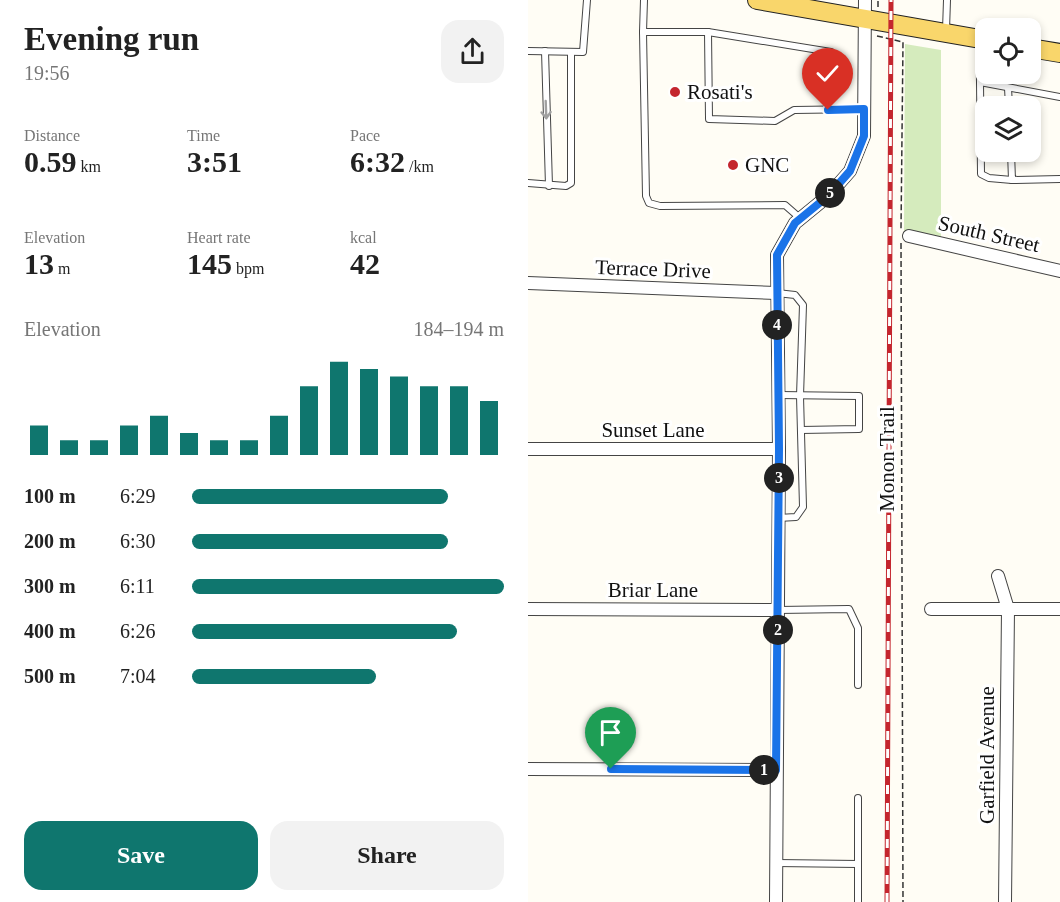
<!DOCTYPE html>
<html lang="en">
<head>
<meta charset="utf-8">
<style>
  body { margin:0; font-family:"Times New Roman",serif; background:#f2f2f2; color:#222; height:100vh; display:flex; flex-direction:column; font-size:22px; white-space:nowrap }
  * { box-sizing:border-box; margin:0 }
  p { font-size:20px; color:#767676 }
  .icon { flex:none; width:33px; height:33px; fill:none; stroke:currentColor; stroke-width:2; stroke-linecap:round; stroke-linejoin:round }
  .map { position:relative; flex:1; overflow:hidden }
  .sheet { display:flex; flex-direction:column; background:#fff; width:528px }
  .sheet>* { flex:none }
  .controls { position:absolute; left:447px; top:18px; display:grid; gap:12px }
  .controls a { display:grid; place-items:center; width:66px; height:66px; border-radius:12px; background:#fff; box-shadow:0 3px 9px #0003; font-size:30px }
  .pin { position:absolute; display:grid; place-items:center; width:51px; height:51px; color:#fff; margin:-62px -26px; border-radius:50% 50% 50% 0; rotate:-45deg; box-shadow:0 0 6px #0007 }
  .pin .icon { rotate:45deg }
  .km { position:absolute; width:30px; height:30px; margin:-15px; border-radius:50%; background:#222; color:#fff; font-size:16px; line-height:30px; text-align:center }
  .round { display:grid; place-items:center; flex:none; width:63px; height:63px; border-radius:18px; background:#f2f2f2 }
  .head { display:flex; align-items:center; justify-content:space-between; height:102px; padding:0 24px }
  h1 { font-size:33px; font-weight:700; line-height:45px }
  .stats { display:grid; grid-template-columns:repeat(3,1fr); gap:9px; height:102px; padding:6px 24px }
  .stats div { display:grid; align-content:center }
  .stats b { font-size:30px; font-weight:700 }
  .stats small { font-size:16px; font-weight:400 }
  .stats p { font-size:16px }
  .chart { height:168px; padding:12px 24px }
  .chart p { display:flex; justify-content:space-between }
  .chart svg { width:100%; height:108px; margin-top:6px; stroke:#0f766e; stroke-width:6 }
  .primary-button { display:flex; gap:12px; margin-top:auto; padding:12px 24px }
  .primary-button a { flex:1; height:69px; border-radius:18px; background:#0f766e; color:#fff; font-size:24px; font-weight:700; line-height:69px; text-align:center }
  .primary-button a+a { background:#f2f2f2; color:#222 }
  ul { padding:0 24px; list-style:none; font-size:20px }
  li { display:grid; grid-template-columns:96px 72px 1fr; align-items:center; height:45px }
  li i { height:15px; border-radius:8px; background:#0f766e }
  main { display:flex; flex:1; min-height:0 }
  .map>svg:first-child { display:block }
</style>
</head>
<body>
<main>
<section class="sheet">
<div class="head"><div><h1>Evening run</h1><p>19:56</p></div><a class="round"><svg class="icon" aria-label="share" viewBox="0 0 24 24"><path d="M12 15V3M7 8l5-5 5 5M5 13v7h14v-7"/></svg></a></div>
<div class="stats">
<div><p>Distance</p><b>0.59<small> km</small></b></div>
<div><p>Time</p><b>3:51</b></div>
<div><p>Pace</p><b>6:32<small> /km</small></b></div>
</div>
<div class="stats">
<div><p>Elevation</p><b>13<small> m</small></b></div>
<div><p>Heart rate</p><b>145<small> bpm</small></b></div>
<div><p>kcal</p><b>42</b></div>
</div>
<div class="chart"><p><span>Elevation</span>184–194 m</p>
<svg viewBox="0 0 160 44" preserveAspectRatio="none"><path d="M5 44V32M15 44V38M25 44V38M35 44V32M45 44V28M55 44V35M65 44V38M75 44V38M85 44V28M95 44V16M105 44V6M115 44V9M125 44V12M135 44V16M145 44V16M155 44V22"/></svg>
</div>
<ul>
<li><b>100 m</b>6:29<i style="width:82%"></i></li>
<li><b>200 m</b>6:30<i style="width:82%"></i></li>
<li><b>300 m</b>6:11<i style="width:100%"></i></li>
<li><b>400 m</b>6:26<i style="width:85%"></i></li>
<li><b>500 m</b>7:04<i style="width:59%"></i></li>
</ul>
<div class="primary-button"><a>Save</a><a>Share</a></div>
</section>
<div class="map">
<svg width="532" height="902" viewBox="0 0 532 902">
  <rect width="100%" height="100%" fill="#fffdf5"/>
  <path fill="#d5ebbd" d="M377,44L413,50V241L376,232Z"/>
  <g fill="none" stroke-linecap="round" stroke-linejoin="round">
    <g stroke="#444" stroke-width="8">
      <g id="lane">
        <path d="M116,0L115,32H180L181,119L247,121L266,110L336,109"/>
        <path d="M418,30L419,0"/>
        <path d="M115,32L118,196L121,203L132,206L257,205L273,219"/>
        <path d="M180,32L303,52L300,110"/>
        <path d="M451,40L452,82L532,97"/>
        <path d="M0,51L55,52L59,0"/>
        <path d="M17,51L21,186"/>
        <path d="M452,82L453,174L461,178L484,180"/>
        <path d="M480,88L481,106"/>
        <path d="M483,152L484,180L532,179"/>
        <path d="M0,183L38,186L43,183V52"/>
        <path d="M249,293L267,295L275,305L272,396L275,507L268,517L250,518"/>
        <path d="M251,395L331,396V429L273,430"/>
        <path d="M250,610L321,609L330,628V685"/>
        <path d="M248,863L330,864V798"/>
        <path d="M330,864V902"/>
      </g>
    </g>
    <g stroke="#444" stroke-width="14">
      <g id="street">
        <path d="M381,236L532,271"/>
        <path d="M0,283L248,293"/>
        <path d="M0,449H251"/>
        <path d="M470,576L480,609L477,902"/>
        <path d="M0,609L250,610"/>
        <path d="M403,609H532"/>
        <path d="M0,769L248,770"/>
        <path d="M248,902L251,449L249,255L267,223L300,196L322,171L336,136L337,0"/>
      </g>
    </g>
    <g stroke="#222" stroke-width="20">
      <g id="primary">
        <path d="M229,0L458,40"/>
        <path d="M502,48L532,53"/>
      </g>
    </g>
    <g stroke="#333" stroke-width="1.5" stroke-dasharray="6 3" stroke-linecap="butt">
      <path d="M350,7V0"/>
      <path d="M349,36L375,42L373,229"/>
      <path d="M373,243L375,902"/>
    </g>
    <use href="#lane" stroke="#fff" stroke-width="6"/>
    <use href="#street" stroke="#fff" stroke-width="12"/>
    <use href="#primary" stroke="#f9d66b" stroke-width="18"/>
    <g stroke="#c4262e" stroke-width="5">
      <path id="rail" d="M359,902L363,0"/>
    </g>
    <use href="#rail" stroke="#fff" stroke-width="3" stroke-dasharray="9" stroke-linecap="butt"/>
  </g>
  <defs><path id="oneway-shaft" d="M-6 0H5M1.5-3L5.5 0L1.5 3" fill="none" stroke-width="1.6" stroke-linecap="round" stroke-linejoin="round" transform="scale(1.5)"/></defs>
  <use stroke="#a0a0a0" href="#oneway-shaft" transform="translate(18 110) rotate(88)"/>
  <g fill="none" stroke-linecap="round" stroke-linejoin="round">
    <g stroke="#fff" stroke-width="12">
      <path id="route" d="M83,769L248,770L251,449L249,255L267,223L300,196L322,171L336,136V109L300,110"/>
    </g>
    <use href="#route" stroke="#1a73e8" stroke-width="8"/>
  </g>
  <g fill="#c4262e" stroke="#fff" stroke-width="2">
    <circle cx="147" cy="92" r="6"/>
    <circle cx="205" cy="165" r="6"/>
  </g>
  <g text-anchor="middle" stroke-width="6" stroke-linejoin="round" paint-order="stroke">
    <g font-size="21" fill="#111" stroke="#fff" text-anchor="start">
      <text x="159" y="99">Rosati's</text>
      <text x="217" y="172">GNC</text>
    </g>
    <g font-size="21" fill="#111" stroke="#fff">
      <text transform="translate(461 234) rotate(13)" y="7">South Street</text>
      <text transform="translate(125 269) rotate(2)" y="7">Terrace Drive</text>
      <text x="125" y="437">Sunset Lane</text>
      <text transform="translate(359 459) rotate(-90)" y="7">Monon Trail</text>
      <text x="125" y="597">Briar Lane</text>
      <text transform="translate(459 755) rotate(-90)" y="7">Garfield Avenue</text>
    </g>
  </g>
</svg>
<div class="controls">
<a><svg class="icon" aria-label="locate" viewBox="0 0 24 24"><circle cx="12" cy="12" r="6"/><path d="M12 2v4M12 18v4M2 12h4M18 12h4"/></svg></a>
<a><svg class="icon" aria-label="layers" viewBox="0 0 24 24"><path d="M12 4l9 5-9 5-9-5zM3 14l9 5 9-5"/></svg></a>
</div>
<div class="pin" style="left:83px;top:769px;background:#1e9e55"><svg class="icon" aria-label="arrive" viewBox="0 0 24 24"><path d="M6 21V4h12l-3 4 3 4H6"/></svg></div>
<div class="pin" style="left:300px;top:110px;background:#d93025"><svg class="icon" aria-label="check" viewBox="0 0 24 24"><path d="M5 12l5 5 9-10"/></svg></div>
<b class="km" style="left:236px;top:770px">1</b>
<b class="km" style="left:250px;top:630px">2</b>
<b class="km" style="left:251px;top:478px">3</b>
<b class="km" style="left:249px;top:325px">4</b>
<b class="km" style="left:302px;top:193px">5</b>
</div>
</main>
</body>
</html>
